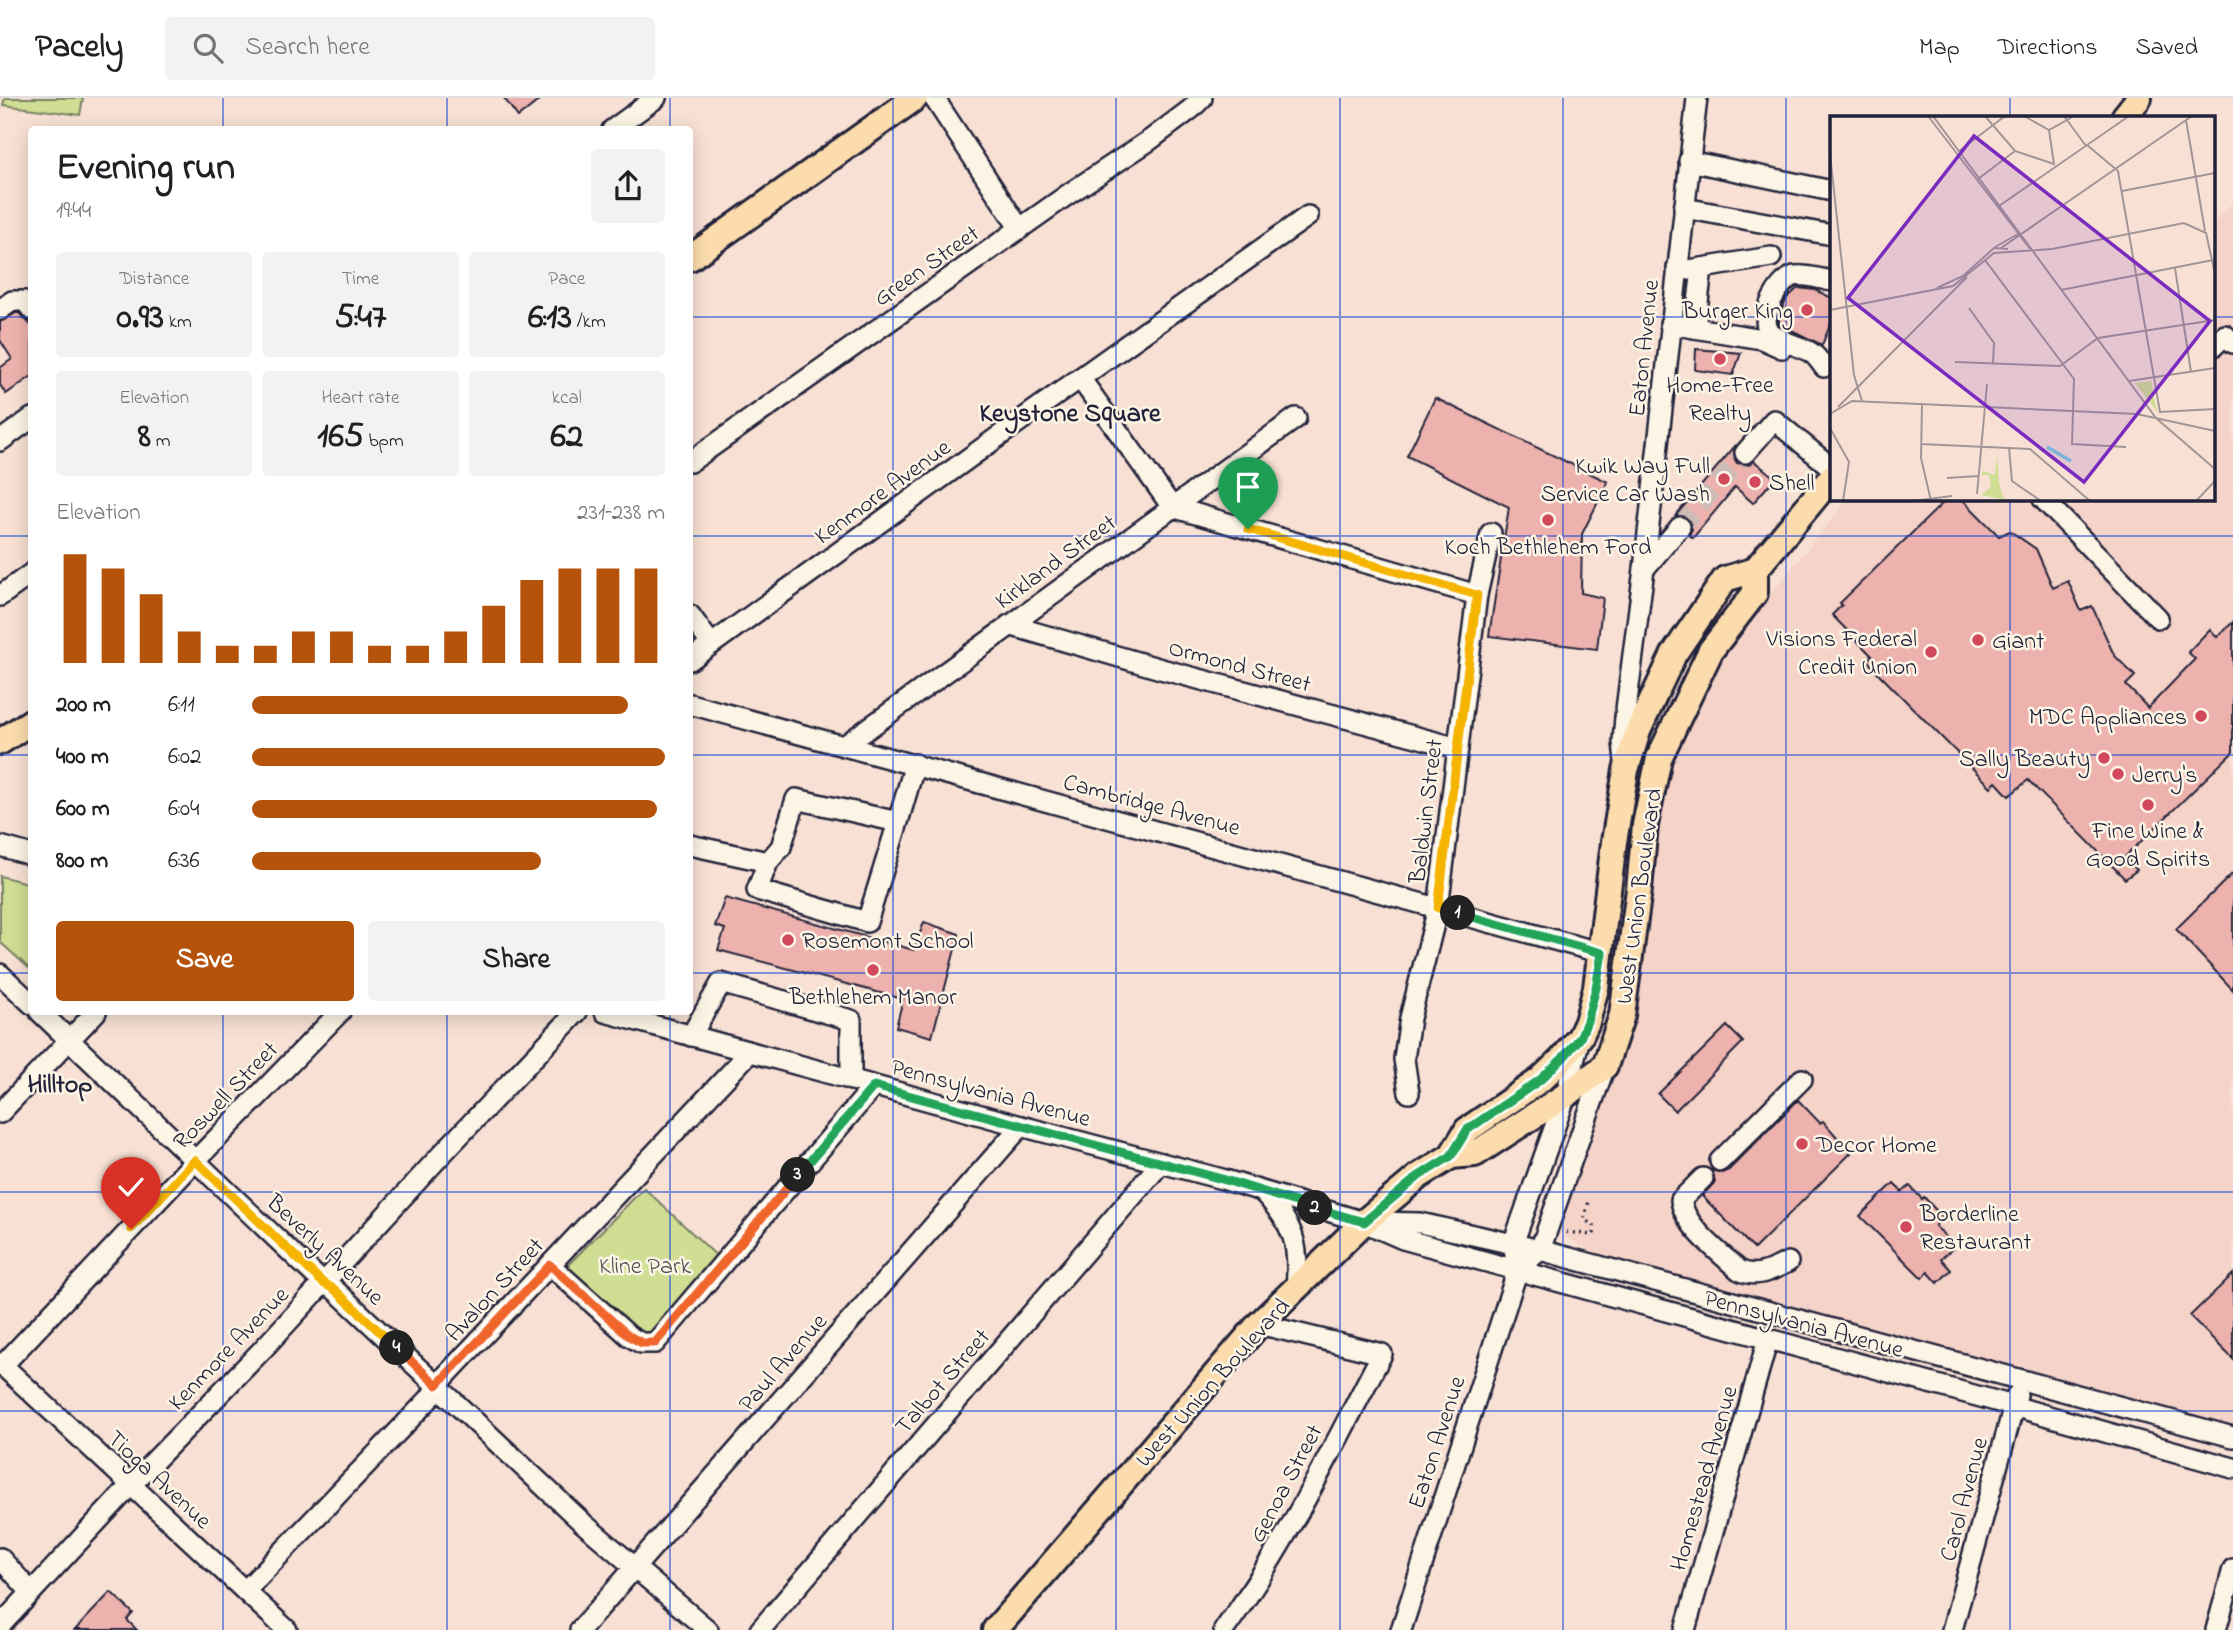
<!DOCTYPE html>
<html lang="en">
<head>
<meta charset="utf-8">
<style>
  body { margin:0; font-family:"Indie Flower",sans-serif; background:#f2f2f2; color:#202124; height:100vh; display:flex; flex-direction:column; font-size:26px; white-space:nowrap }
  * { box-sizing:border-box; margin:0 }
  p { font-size:23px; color:#757577 }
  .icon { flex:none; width:38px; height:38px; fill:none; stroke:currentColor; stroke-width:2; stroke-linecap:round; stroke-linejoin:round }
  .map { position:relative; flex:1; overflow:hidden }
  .drawer { position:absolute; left:28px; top:28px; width:665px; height:889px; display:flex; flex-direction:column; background:#fff; border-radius:7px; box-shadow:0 4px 18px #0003 }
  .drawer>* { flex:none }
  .pin { position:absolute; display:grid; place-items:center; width:60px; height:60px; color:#fff; margin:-72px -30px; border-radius:50% 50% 50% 0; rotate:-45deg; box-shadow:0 0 7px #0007 }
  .pin .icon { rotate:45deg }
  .km { position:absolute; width:35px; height:35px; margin:-18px; border-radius:50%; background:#222; color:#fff; font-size:19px; line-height:35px; text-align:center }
  .round { display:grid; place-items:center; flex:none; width:74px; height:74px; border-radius:7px; background:#f2f2f2 }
  .summary { display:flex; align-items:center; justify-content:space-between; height:119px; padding:0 28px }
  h1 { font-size:38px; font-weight:700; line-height:52px }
  .stats { display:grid; grid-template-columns:repeat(3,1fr); gap:10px; height:119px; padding:7px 28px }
  .stats div { display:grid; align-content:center; border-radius:7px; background:#f2f2f2; text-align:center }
  .stats b { font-size:35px; font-weight:700 }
  .stats small { font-size:19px; font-weight:400 }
  .stats p { font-size:19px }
  .chart { height:196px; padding:14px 28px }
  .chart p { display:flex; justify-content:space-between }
  .chart svg { width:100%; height:126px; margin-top:7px; stroke:#b45309; stroke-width:6 }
  .action { display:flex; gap:14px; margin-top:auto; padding:14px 28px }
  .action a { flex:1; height:80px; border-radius:7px; background:#b45309; color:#fff; font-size:28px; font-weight:700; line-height:80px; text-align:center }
  .action a+a { background:#f2f2f2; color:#202124 }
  ul { padding:0 28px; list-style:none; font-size:23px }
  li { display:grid; grid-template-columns:112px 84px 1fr; align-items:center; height:52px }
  li i { height:18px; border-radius:9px; background:#b45309 }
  header { display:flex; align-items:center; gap:42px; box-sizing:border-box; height:98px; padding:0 35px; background:#fff; border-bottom:2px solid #e0e0e0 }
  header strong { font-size:33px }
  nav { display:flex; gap:38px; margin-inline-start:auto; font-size:24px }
  .search { width:490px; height:63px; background:#f2f2f2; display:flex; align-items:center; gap:18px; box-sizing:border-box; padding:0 24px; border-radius:7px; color:#757577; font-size:26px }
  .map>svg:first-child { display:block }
</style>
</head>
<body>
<header>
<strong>Pacely</strong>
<div class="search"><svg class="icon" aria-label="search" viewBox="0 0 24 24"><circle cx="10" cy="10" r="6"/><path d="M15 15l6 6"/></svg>Search here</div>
<nav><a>Map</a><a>Directions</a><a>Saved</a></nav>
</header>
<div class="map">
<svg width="2233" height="1532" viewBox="0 0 2233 1532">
  <rect width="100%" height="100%" fill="#f8e1d4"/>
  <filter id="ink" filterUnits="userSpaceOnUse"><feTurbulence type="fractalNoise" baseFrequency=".0143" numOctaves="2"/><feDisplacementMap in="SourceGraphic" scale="14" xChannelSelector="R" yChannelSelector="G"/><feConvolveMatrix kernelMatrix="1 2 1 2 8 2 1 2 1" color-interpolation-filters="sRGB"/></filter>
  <g filter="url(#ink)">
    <path fill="#f5d3c8" d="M2233,104V1333L1592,1153L1566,1139L1562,1129L1567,1105L1630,919L1644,854L1658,713L1670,659L1704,583L1743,530L1848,401H2214V124Z"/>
    <g fill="#cfde92" stroke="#788066" stroke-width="2">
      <path d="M5,0H83L80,17L3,7Z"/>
      <path d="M0,778L31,786V872L0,844Z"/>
      <path d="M644,1090L721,1162L654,1235L645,1236L634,1232L567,1168Z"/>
    </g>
    <g fill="#edb2ad" stroke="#22223b" stroke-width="2">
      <path d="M504,0H542L518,19Z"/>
      <path d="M1798,190L1815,192L1832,200V223L1822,247L1779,226V217L1787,200Z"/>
      <path d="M16,215H19L32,228V278L6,296L0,287V270L12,261L0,242V224Z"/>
      <path d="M1696,251L1741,255L1733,277L1695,272Z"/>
      <path d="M1435,300L1608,384L1582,436L1581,495L1603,500L1597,551L1489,538L1509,409L1407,358Z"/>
      <path d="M1736,347L1733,358L1737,365L1748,367L1754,363L1775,380L1753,405L1735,389L1693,440L1689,437L1692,431L1688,420L1683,417H1676Z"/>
      <path d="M1947,401H1962L1999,438L2010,433L2036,451L2053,490L2068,483L2081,513L2092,508L2114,557L2135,578L2126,587L2148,610L2195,561L2188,554L2210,531L2217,539L2233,524V654L2125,759L2137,772L2125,781L2028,682L2009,698L1996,684L1991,689L1879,576L1867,562L1872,558L1832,517L1842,507L1840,505Z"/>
      <path d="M2233,775V892L2176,831Z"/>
      <path d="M725,800L914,852L924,824L959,836L932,939L896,929L903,901L718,852L725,831L715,828Z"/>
      <path d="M1727,928L1743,944L1675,1013L1658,996Z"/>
      <path d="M1798,1002L1820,1025L1823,1023L1851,1055L1754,1151L1702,1098L1715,1084L1712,1072L1722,1075L1729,1072Z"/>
      <path d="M1894,1085L1902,1094L1910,1088L1922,1101L1924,1099L1943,1120L1935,1128L1955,1148L1941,1161L1951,1172L1938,1185L1928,1174L1922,1180L1860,1118Z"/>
      <path d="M2233,1176V1261L2190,1218Z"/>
      <path d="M111,1494L133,1515L127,1522L137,1532H75Z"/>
    </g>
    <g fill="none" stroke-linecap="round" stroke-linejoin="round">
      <path stroke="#cdbbb5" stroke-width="19" stroke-dasharray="19 10" stroke-linecap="butt" d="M1680,429L1745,355"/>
      <g stroke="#22223b" stroke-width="24">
        <g id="minor">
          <path d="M934,0L1020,131"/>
          <path d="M612,32L656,0"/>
          <path d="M1689,63L1832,93"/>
          <path d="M1684,110L1832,137"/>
          <path d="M1677,170L1689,172L1771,159"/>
          <path d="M0,212L12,203H25L32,212"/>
          <path d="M1670,226L1762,241L1782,250"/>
          <path d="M1695,230L1702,170"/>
          <path d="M2214,248L2225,237L2233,245"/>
          <path d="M1824,269C1821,265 1817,259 1813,256C1800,246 1780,246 1769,233C1759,219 1778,183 1794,178C1805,176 1821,181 1832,183"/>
          <path d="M1080,280L1172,409L1477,497"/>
          <path d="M0,343L32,320"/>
          <path d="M1745,355L1774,322L1832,370"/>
          <path d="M690,364L1070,95L1150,42L1191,11L1202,0"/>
          <path d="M2043,401L2158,520"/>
          <path d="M1644,471L1680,429"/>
          <path d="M0,498L32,475"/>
          <path d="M690,517L711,546"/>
          <path d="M1009,527L1161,571L1458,650"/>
          <path d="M690,562L1031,315L1308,118"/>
          <path d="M690,606L1602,855"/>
          <path d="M844,648L1296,320"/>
          <path d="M1625,663L1623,644L1625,619L1644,471L1697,0"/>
          <path d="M898,724L867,824L757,792L768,764L781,749L796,701L898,724L915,666"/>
          <path d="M690,747L768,764"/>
          <path d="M0,748L32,757"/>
          <path d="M0,876L32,906"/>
          <path d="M40,914L323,1185L334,1191L584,1426L708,1532"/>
          <path d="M605,914L1021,1028L1222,1081L1364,1124L1403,1141L1988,1301L2233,1370"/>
          <path d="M691,938L721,885L851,922V982"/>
          <path d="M1409,995L1404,961L1410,920L1438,810L1477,497L1491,435"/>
          <path d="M0,1015L96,914"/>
          <path d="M1720,1063L1802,981"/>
          <path d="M1703,1080L1681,1102C1684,1128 1720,1155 1739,1172C1756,1181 1772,1172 1788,1164"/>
          <path d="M1263,1094C1294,1127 1300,1146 1296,1191"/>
          <path d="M1372,1124L1420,1125L1540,1152L2233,1339"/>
          <path d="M1532,1159L1540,1152L1605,968"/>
          <path d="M550,1167L629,1238L641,1245H655L874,988"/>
          <path d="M0,1265L287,1532"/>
          <path d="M2,1268L195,1063L340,914"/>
          <path d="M0,1460L31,1494"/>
          <path d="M245,1493L431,1299L437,1287L750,954"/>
          <path d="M0,1528L131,1387L263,1251L441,1057L577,914"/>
          <path d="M580,1532L1021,1028"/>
          <path d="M760,1532L1161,1065"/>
          <path d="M1224,1532C1287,1446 1332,1350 1382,1256L1259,1226"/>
          <path d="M1401,1532L1518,1171L1513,1146L1566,997L1579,943"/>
          <path d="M1685,1532L1768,1241"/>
          <path d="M1952,1532L2017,1297"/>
          <path d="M2216,1532L2233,1471"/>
        </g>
      </g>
      <g stroke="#22223b" stroke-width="30">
        <g id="major">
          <path d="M2124,19L2139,0"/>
          <path d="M690,160L915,0"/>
          <path d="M0,644L32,623"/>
          <path d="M1451,1058L1475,1056L1566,997L1605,968L1622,917L1639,791L1645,727L1659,660L1711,552L1755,495V472"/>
          <path d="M995,1532L1259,1226L1364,1124L1419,1078L1451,1058L1467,1032L1540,982L1562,961L1580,939L1587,924L1596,890L1614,744L1626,672L1638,633L1656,594L1674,556L1725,481L1755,472L1832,379"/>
        </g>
      </g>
      <path stroke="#22223b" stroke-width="3.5" stroke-dasharray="2 5" stroke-linecap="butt" d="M1566,1134L1592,1137L1594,1135V1128L1584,1121L1589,1103"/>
      <use href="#minor" stroke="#fcf5e5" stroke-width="19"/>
      <use href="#major" stroke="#fcdcac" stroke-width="24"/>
    </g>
  </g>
  <g fill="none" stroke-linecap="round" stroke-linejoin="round" filter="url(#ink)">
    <g stroke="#fff" stroke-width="14">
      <path id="split-1" d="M1248,431L1477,497L1438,810L1458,815"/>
    </g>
    <g stroke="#fff" stroke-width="14">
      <path id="split-2" d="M1315,1110L1364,1124L1419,1078L1451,1058L1467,1032L1540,982L1562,961L1580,940L1587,923L1596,890L1602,855L1458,815"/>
    </g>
    <g stroke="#fff" stroke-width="14">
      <path id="split-3" d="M798,1077L874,988L1222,1081L1315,1110"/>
    </g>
    <g stroke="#fff" stroke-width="14">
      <path id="split-4" d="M397,1250L437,1287L550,1167L629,1238L642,1245H655L798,1077"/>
    </g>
    <g stroke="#fff" stroke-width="14">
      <path id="split-5" d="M131,1131L195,1062L323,1185L334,1191L397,1250"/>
    </g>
    <use href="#split-1" stroke="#f5b400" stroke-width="9"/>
    <use href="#split-2" stroke="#22a559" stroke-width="9"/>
    <use href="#split-3" stroke="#22a559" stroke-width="9"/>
    <use href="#split-4" stroke="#f0652b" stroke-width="9"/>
    <use href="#split-5" stroke="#f5b400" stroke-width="9"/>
  </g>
  <path fill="none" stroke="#1d4ed8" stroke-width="2" stroke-opacity="0.55" d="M223,0V32M447,0V32M670,0V32M893,0V1532M1116,0V1532M1340,0V1532M1563,0V1532M1786,0V1532M2010,0V19M0,219H32M690,219H1832M2214,219H2233M2010,401V1532M0,438H32M690,438H2233M0,657H32M690,657H2233M0,875H32M690,875H2233M223,914V1532M447,914V1532M670,914V1532M0,1094H2233M0,1313H2233"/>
  <g fill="#d1495b" stroke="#fcf5e5" stroke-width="2.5">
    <circle cx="1807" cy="212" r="7"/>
    <circle cx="1720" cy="261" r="7"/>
    <circle cx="1724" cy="381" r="7"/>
    <circle cx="1755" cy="384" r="7"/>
    <circle cx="1548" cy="422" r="7"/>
    <circle cx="1978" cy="542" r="7"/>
    <circle cx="1931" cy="554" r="7"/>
    <circle cx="2201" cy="618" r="7"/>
    <circle cx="2104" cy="660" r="7"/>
    <circle cx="2118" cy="676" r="7"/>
    <circle cx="2148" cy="707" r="7"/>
    <circle cx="788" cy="842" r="7"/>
    <circle cx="873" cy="872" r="7"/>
    <circle cx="1802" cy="1046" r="7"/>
    <circle cx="1906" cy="1129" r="7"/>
  </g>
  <g text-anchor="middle" stroke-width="5" stroke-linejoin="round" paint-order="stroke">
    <g font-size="24" fill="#22223b" stroke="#fcf5e5">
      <text transform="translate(926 167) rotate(-35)" y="8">Green Street</text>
      <text transform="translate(1643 250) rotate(-84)" y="8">Eaton Avenue</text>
      <text transform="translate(882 393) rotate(-36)" y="8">Kenmore Avenue</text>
      <text transform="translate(1055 463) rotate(-36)" y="8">Kirkland Street</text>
      <text transform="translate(1240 567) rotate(15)" y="8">Ormond Street</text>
      <text transform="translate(1152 706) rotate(15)" y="8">Cambridge Avenue</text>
      <text transform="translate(1425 713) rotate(-83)" y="8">Baldwin Street</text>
      <text transform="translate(1638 798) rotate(-82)" y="8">West Union Boulevard</text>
      <text transform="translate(991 994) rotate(15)" y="8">Pennsylvania Avenue</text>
      <text transform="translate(225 997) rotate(-46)" y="8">Roswell Street</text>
      <text transform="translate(326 1151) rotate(43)" y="8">Beverly Avenue</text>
      <text transform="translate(494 1191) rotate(-47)" y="8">Avalon Street</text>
      <text transform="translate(1804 1225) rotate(15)" y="8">Pennsylvania Avenue</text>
      <text transform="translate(228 1250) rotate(-46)" y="8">Kenmore Avenue</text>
      <text transform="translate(782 1264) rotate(-49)" y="8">Paul Avenue</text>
      <text transform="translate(942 1283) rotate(-49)" y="8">Talbot Street</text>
      <text transform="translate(1212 1284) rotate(-48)" y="8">West Union Boulevard</text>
      <text transform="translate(1436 1344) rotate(-72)" y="8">Eaton Avenue</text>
      <text transform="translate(1703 1380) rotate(-74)" y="8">Homestead Avenue</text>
      <text transform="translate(160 1381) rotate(43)" y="8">Tioga Avenue</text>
      <text transform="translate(1285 1385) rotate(-62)" y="8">Genoa Street</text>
      <text transform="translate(1963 1401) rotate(-75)" y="8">Carol Avenue</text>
    </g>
    <g font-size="24" fill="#22223b" stroke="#fcf5e5" text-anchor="start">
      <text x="1793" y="220" text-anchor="end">Burger King</text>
      <text x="1720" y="294" text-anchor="middle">Home-Free<tspan x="1720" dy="28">Realty</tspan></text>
      <text x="1710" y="375" text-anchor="end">Kwik Way Full<tspan x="1710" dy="28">Service Car Wash</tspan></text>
      <text x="1769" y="392">Shell</text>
      <text x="1548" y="456" text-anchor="middle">Koch Bethlehem Ford</text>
      <text x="1917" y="548" text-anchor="end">Visions Federal<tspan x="1917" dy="28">Credit Union</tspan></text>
      <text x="1992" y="550">Giant</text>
      <text x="2187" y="626" text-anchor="end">MDC Appliances</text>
      <text x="2090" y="668" text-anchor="end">Sally Beauty</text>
      <text x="2132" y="684">Jerry's</text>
      <text x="2148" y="740" text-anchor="middle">Fine Wine &amp;<tspan x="2148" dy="28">Good Spirits</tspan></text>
      <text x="802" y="850">Rosemont School</text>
      <text x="873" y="906" text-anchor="middle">Bethlehem Manor</text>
      <text x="1816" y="1054">Decor Home</text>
      <text x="1920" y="1123">Borderline<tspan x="1920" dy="28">Restaurant</tspan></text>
    </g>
    <g font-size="24" fill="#4d5151" stroke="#fcf5e5">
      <text x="645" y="1175">Kline Park</text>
    </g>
    <g font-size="26" font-weight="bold" fill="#22223b" stroke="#fcf5e5">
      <text x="1070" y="323">Keystone Square</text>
      <text x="60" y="994">Hilltop</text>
    </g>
  </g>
  <g transform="translate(1830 18)">
    <rect width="385" height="385" fill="#f8e1d4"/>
    <path d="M321,265L326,291L329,298L305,267ZM167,339L169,367L173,381L180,385L151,379L161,371L159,359H152V355L165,359Z" fill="#cfde92"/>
    <path fill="none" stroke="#7dc8dd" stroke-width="3.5" d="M217,331L241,345"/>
    <path fill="none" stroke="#a29597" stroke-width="2" d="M98,0L201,134M103,0L326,302L385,353M155,0L185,35L224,48L219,14M194,0L219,14L244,0M234,0L256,30M356,4L375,115M257,29L288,55L330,296L385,293M129,35L175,0M0,38L24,259L32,285M148,63L185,35M292,75L385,57M169,90L299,0M165,131L188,118M171,132L362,0M155,144L244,263L242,328L296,331M345,152L361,256M107,172L133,160L164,132L178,133M231,174L383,144M139,192L164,227L163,248M0,194L123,170L164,137L222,133L354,107L376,117L385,158M125,246L230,250L268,222L385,204M299,265L385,252M92,288L91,342L101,385M8,291L137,161M0,298L22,285L156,291L307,298L385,315M0,312L19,346L13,385M91,328L200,333L260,385M179,332L182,365L211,385M117,362L148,360M147,378L157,268M83,385L122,380M366,385L385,365"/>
    <path fill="#7b2cbf" fill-opacity="0.15" stroke="#7b2cbf" stroke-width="3.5" d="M144,20L380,205L254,366L18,182Z"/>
    <rect width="385" height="385" fill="none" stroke="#22223b" stroke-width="3.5"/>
  </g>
</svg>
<div class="pin" style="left:1248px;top:431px;background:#1e9e55"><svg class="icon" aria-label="arrive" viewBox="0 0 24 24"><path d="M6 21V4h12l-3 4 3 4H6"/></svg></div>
<div class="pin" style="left:131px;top:1131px;background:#d93025"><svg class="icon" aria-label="check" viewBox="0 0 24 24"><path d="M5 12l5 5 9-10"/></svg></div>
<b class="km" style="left:1458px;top:815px">1</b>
<b class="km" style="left:1315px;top:1110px">2</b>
<b class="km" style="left:798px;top:1077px">3</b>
<b class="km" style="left:397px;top:1250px">4</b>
<section class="drawer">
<div class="summary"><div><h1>Evening run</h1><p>19:44</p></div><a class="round"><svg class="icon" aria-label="share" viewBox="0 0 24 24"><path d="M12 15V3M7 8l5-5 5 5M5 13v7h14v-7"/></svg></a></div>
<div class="stats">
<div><p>Distance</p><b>0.93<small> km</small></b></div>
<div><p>Time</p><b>5:47</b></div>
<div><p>Pace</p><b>6:13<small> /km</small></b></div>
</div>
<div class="stats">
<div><p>Elevation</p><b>8<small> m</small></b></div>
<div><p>Heart rate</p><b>165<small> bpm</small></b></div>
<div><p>kcal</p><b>62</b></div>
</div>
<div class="chart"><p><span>Elevation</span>231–238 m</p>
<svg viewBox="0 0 160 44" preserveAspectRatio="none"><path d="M5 44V6M15 44V11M25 44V20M35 44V33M45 44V38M55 44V38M65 44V33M75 44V33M85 44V38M95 44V38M105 44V33M115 44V24M125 44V15M135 44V11M145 44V11M155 44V11"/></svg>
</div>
<ul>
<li><b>200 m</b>6:11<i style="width:91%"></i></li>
<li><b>400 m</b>6:02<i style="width:100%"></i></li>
<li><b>600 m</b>6:04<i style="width:98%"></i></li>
<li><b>800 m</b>6:36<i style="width:70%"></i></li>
</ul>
<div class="action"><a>Save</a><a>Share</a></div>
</section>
</div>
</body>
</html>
